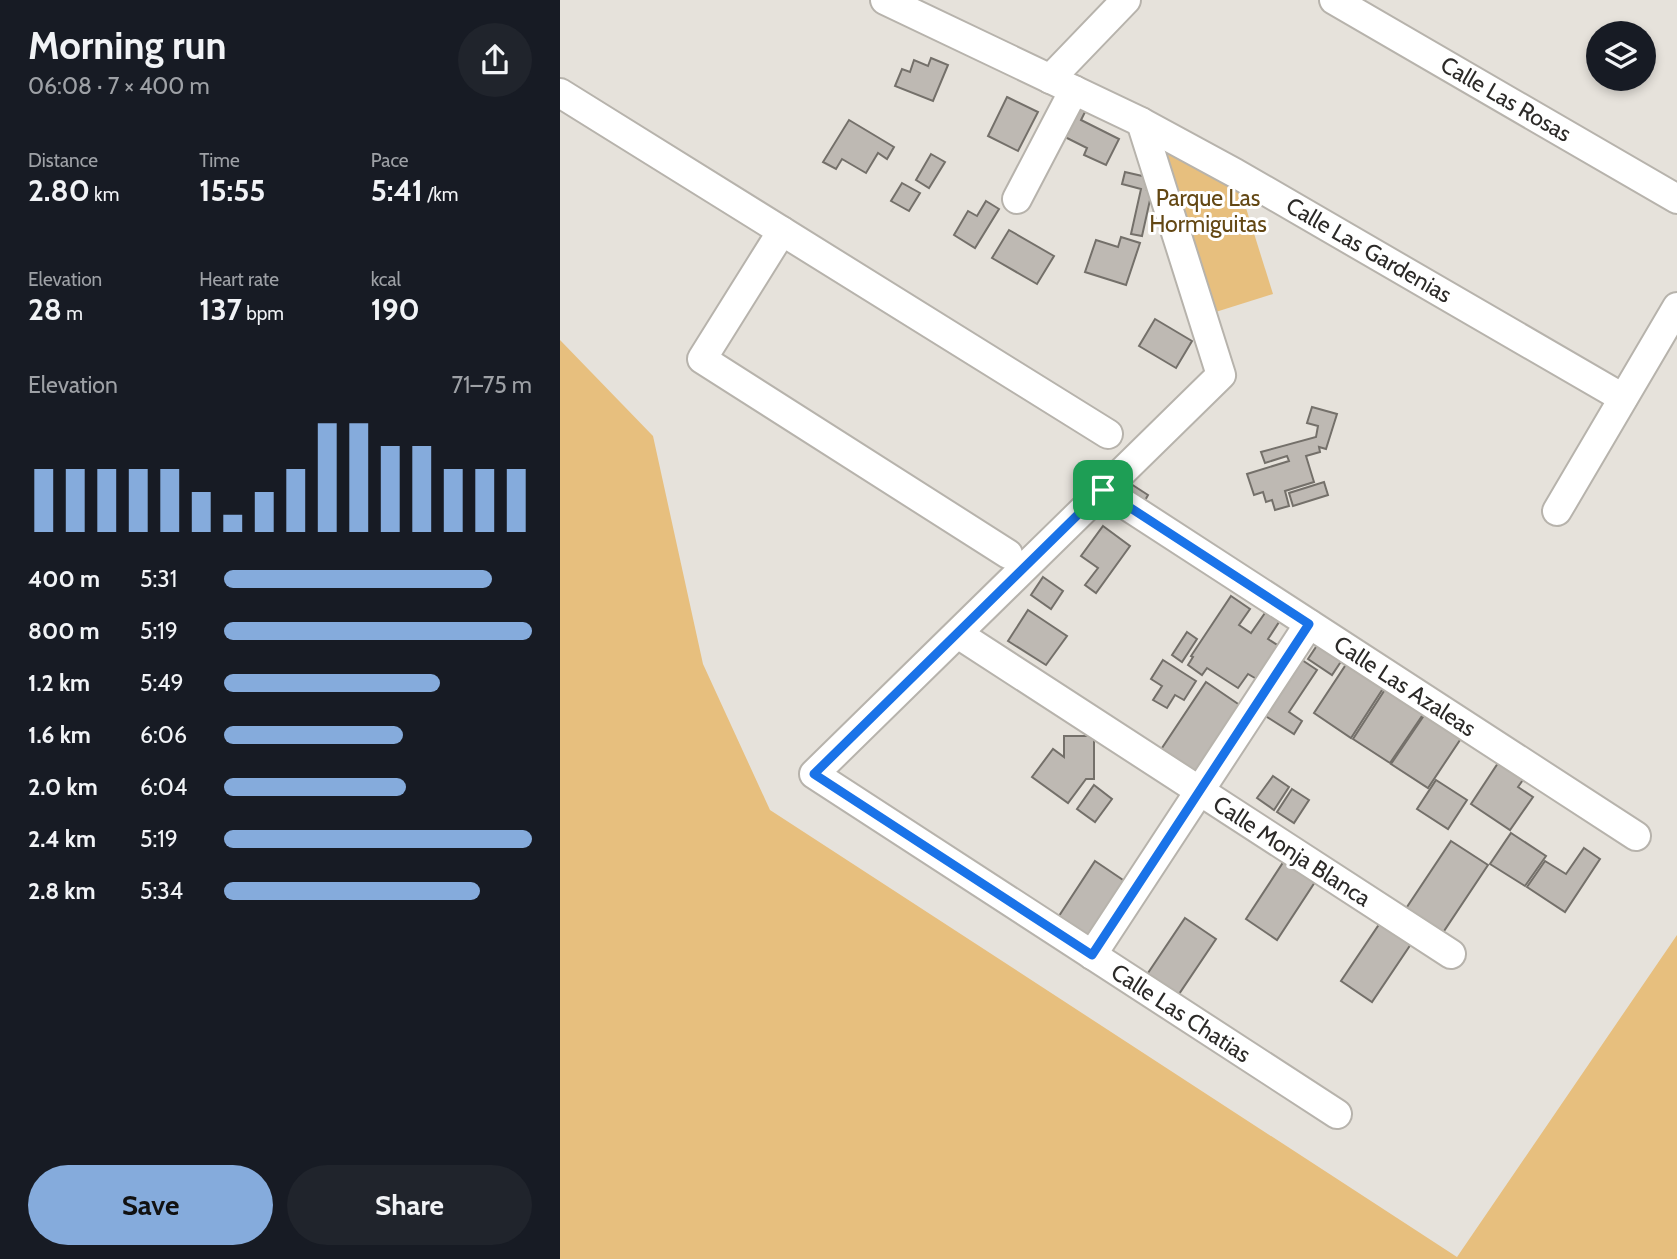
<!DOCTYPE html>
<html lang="en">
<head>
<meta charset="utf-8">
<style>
  body { margin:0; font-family:Cabin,sans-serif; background:#20242c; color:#f1f3f6; height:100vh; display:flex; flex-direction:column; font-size:26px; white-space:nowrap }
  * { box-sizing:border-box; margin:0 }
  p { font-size:23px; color:#9ea1a6 }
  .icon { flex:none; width:38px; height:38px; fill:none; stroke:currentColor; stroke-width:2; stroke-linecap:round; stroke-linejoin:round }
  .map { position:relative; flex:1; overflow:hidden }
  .sheet { display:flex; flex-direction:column; background:#171b24; width:560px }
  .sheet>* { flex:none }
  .buttons { position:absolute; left:1026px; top:21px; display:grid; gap:14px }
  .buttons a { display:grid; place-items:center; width:70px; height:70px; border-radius:50%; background:#171b24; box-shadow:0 4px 10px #0003; font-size:35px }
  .pin { position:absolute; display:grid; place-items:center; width:60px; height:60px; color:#fff; margin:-30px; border-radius:14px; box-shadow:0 4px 10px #0006 }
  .round { display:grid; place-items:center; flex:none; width:74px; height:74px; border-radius:37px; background:#20242c }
  .head { display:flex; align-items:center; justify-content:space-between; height:119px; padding:0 28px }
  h1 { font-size:38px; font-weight:700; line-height:52px }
  .figures { display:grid; grid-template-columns:repeat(3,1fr); gap:10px; height:119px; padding:7px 28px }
  .figures div { display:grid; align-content:center }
  .figures b { font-size:30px; font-weight:700 }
  .figures small { font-size:19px; font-weight:400 }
  .figures p { font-size:19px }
  .chart { height:196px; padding:14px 28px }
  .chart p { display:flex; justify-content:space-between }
  .chart svg { width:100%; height:126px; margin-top:7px; stroke:#85abdc; stroke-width:6 }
  .action { display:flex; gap:14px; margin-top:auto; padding:14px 28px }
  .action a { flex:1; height:80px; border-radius:42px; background:#85abdc; color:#111; font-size:28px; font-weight:700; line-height:80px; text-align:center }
  .action a+a { background:#20242c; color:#f1f3f6 }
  ul { padding:0 28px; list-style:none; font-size:23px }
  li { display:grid; grid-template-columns:112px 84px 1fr; align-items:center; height:52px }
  li i { height:18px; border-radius:9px; background:#85abdc }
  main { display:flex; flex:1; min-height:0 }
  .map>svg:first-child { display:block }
</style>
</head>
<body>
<main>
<section class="sheet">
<div class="head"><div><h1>Morning run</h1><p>06:08 · 7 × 400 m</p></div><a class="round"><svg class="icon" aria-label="share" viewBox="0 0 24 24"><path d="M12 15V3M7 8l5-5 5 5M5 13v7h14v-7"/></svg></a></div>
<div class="figures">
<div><p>Distance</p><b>2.80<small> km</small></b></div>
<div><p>Time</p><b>15:55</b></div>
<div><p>Pace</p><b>5:41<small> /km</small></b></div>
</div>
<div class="figures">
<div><p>Elevation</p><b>28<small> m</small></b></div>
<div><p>Heart rate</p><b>137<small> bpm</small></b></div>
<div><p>kcal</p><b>190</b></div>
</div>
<div class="chart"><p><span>Elevation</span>71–75 m</p>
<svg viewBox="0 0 160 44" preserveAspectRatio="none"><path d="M5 44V22M15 44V22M25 44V22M35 44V22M45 44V22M55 44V30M65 44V38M75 44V30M85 44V22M95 44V6M105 44V6M115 44V14M125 44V14M135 44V22M145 44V22M155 44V22"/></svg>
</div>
<ul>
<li><b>400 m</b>5:31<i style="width:87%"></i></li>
<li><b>800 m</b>5:19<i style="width:100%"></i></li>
<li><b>1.2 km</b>5:49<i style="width:70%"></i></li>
<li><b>1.6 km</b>6:06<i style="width:58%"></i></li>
<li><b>2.0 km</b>6:04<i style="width:59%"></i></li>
<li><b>2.4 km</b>5:19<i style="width:100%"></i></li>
<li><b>2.8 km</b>5:34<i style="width:83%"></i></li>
</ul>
<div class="action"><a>Save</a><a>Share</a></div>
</section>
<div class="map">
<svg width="1117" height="1259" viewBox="0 0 1117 1259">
  <rect width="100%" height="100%" fill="#e6e2db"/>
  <g fill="#e7bf7e">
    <path d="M581,122L675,173L713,294L643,316Z"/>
    <path d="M0,340L93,436L143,664L210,810L897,1257L1117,935V1259H0Z"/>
  </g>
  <g fill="#beb9b3" stroke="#74706a" stroke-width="2">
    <path d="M371,58L388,65L373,101L335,86L342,69L350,72L354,60L368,66Z"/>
    <path d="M447,97L478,112L458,151L428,136Z"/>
    <path d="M513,97L529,104L521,120L559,139L546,165L524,155L527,148L495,132Z"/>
    <path d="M289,120L334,147L327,159L318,153L306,173L282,159L276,169L263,162Z"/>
    <path d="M371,154L385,162L369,188L356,180Z"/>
    <path d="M565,172L591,178L587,190L592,191L582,236L571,234L581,189L562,184Z"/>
    <path d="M342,183L360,193L349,211L331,201Z"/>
    <path d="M426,201L439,209L415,248L394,235L408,211L417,216Z"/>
    <path d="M449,230L494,256L477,284L432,258Z"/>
    <path d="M561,237L580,243L566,285L525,272L536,240L558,247Z"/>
    <path d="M595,319L632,341L616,368L579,346Z"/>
    <path d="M752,407L777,414L766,449L759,447L760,452L746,456L754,482L725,491L729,506L715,510L712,500L706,502L703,492L694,495L687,474L729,461L727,456L705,463L701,452L756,437L758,426L747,423Z"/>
    <path d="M568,482L588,495L583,504L562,491Z"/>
    <path d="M764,482L768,495L733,506L729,493Z"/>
    <path d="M543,526L570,546L536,593L525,585L538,568L521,556Z"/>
    <path d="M483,577L503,591L491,609L471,595Z"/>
    <path d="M671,596L690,609L679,625L691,633L707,610L721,619L708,639L722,648L700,681L688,674L678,688L647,668L642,675L628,665L633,657L631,656Z"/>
    <path d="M468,610L507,636L486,665L448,641Z"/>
    <path d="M627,632L637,639L622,662L612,655Z"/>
    <path d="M758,644L782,660L772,675L748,659Z"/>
    <path d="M736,656L757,670L729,712L742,721L734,734L699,712Z"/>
    <path d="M603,660L636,681L624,700L615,695L607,708L593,700L602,686L591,679Z"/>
    <path d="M787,663L824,687L791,738L754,713Z"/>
    <path d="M646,682L684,708L637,779L598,754Z"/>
    <path d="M826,688L864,713L830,763L793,739Z"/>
    <path d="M865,714L902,737L868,788L831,764Z"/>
    <path d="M504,736H534V779H526L508,803L472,777L493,749L504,757Z"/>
    <path d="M940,760L965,777L958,787L973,797L950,830L911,804Z"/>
    <path d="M713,776L729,787L714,810L697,798Z"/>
    <path d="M876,780L907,800L888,829L857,809Z"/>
    <path d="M534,785L552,799L535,822L517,809Z"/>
    <path d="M732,789L749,800L734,823L717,812Z"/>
    <path d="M951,833L986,856L965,886L930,864Z"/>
    <path d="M891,841L928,865L880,937L843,913Z"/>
    <path d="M1024,848L1040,859L1005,912L967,887L985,861L1006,874Z"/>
    <path d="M535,861L566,882L527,940L497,919Z"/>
    <path d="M724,861L755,882L717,940L686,919Z"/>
    <path d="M625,918L656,939L617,997L586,976Z"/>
    <path d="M820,923L851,944L812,1002L781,981Z"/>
  </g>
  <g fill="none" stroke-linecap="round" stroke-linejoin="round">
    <g stroke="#b7b3ac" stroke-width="32">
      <g id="minor">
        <path d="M325,0L581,122L675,173L1063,398"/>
        <path d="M774,0L1117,199"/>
        <path d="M490,79L566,0"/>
        <path d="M0,93L548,434"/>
        <path d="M581,122L661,375L254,774L777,1114"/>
        <path d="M457,199L514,90"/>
        <path d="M222,231L142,359L448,554"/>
        <path d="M543,490L1076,836"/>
        <path d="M997,511L1117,307"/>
        <path d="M398,634L891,954"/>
        <path d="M532,955L749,624"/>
      </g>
    </g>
    <use href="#minor" stroke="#fff" stroke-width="28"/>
  </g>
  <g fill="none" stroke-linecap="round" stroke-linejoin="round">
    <g stroke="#fff" stroke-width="14">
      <path id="route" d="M543,490L749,624L532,955L254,774Z"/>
    </g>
    <use href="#route" stroke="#1a73e8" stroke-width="9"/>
  </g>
  <g text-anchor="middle" stroke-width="6" stroke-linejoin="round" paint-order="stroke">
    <g font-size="23" fill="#2c2a28" stroke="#fff">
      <text transform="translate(946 99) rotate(30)" y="8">Calle Las Rosas</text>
      <text transform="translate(809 250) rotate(30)" y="8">Calle Las Gardenias</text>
      <text transform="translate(845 686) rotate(33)" y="8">Calle Las Azaleas</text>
      <text transform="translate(732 851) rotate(33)" y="8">Calle Monja Blanca</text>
      <text transform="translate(621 1013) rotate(33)" y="8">Calle Las Chatias</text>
    </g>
    <g font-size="23" fill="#634713" stroke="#fff">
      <text x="648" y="206">Parque Las<tspan x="648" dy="26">Hormiguitas</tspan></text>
    </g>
  </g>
</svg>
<div class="buttons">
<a><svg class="icon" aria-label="layers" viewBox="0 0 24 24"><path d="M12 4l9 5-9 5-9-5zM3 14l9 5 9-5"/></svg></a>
</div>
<div class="pin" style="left:543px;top:490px;background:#1e9e55"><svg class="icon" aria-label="arrive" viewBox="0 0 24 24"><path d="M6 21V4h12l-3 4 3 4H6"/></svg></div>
</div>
</main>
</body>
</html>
